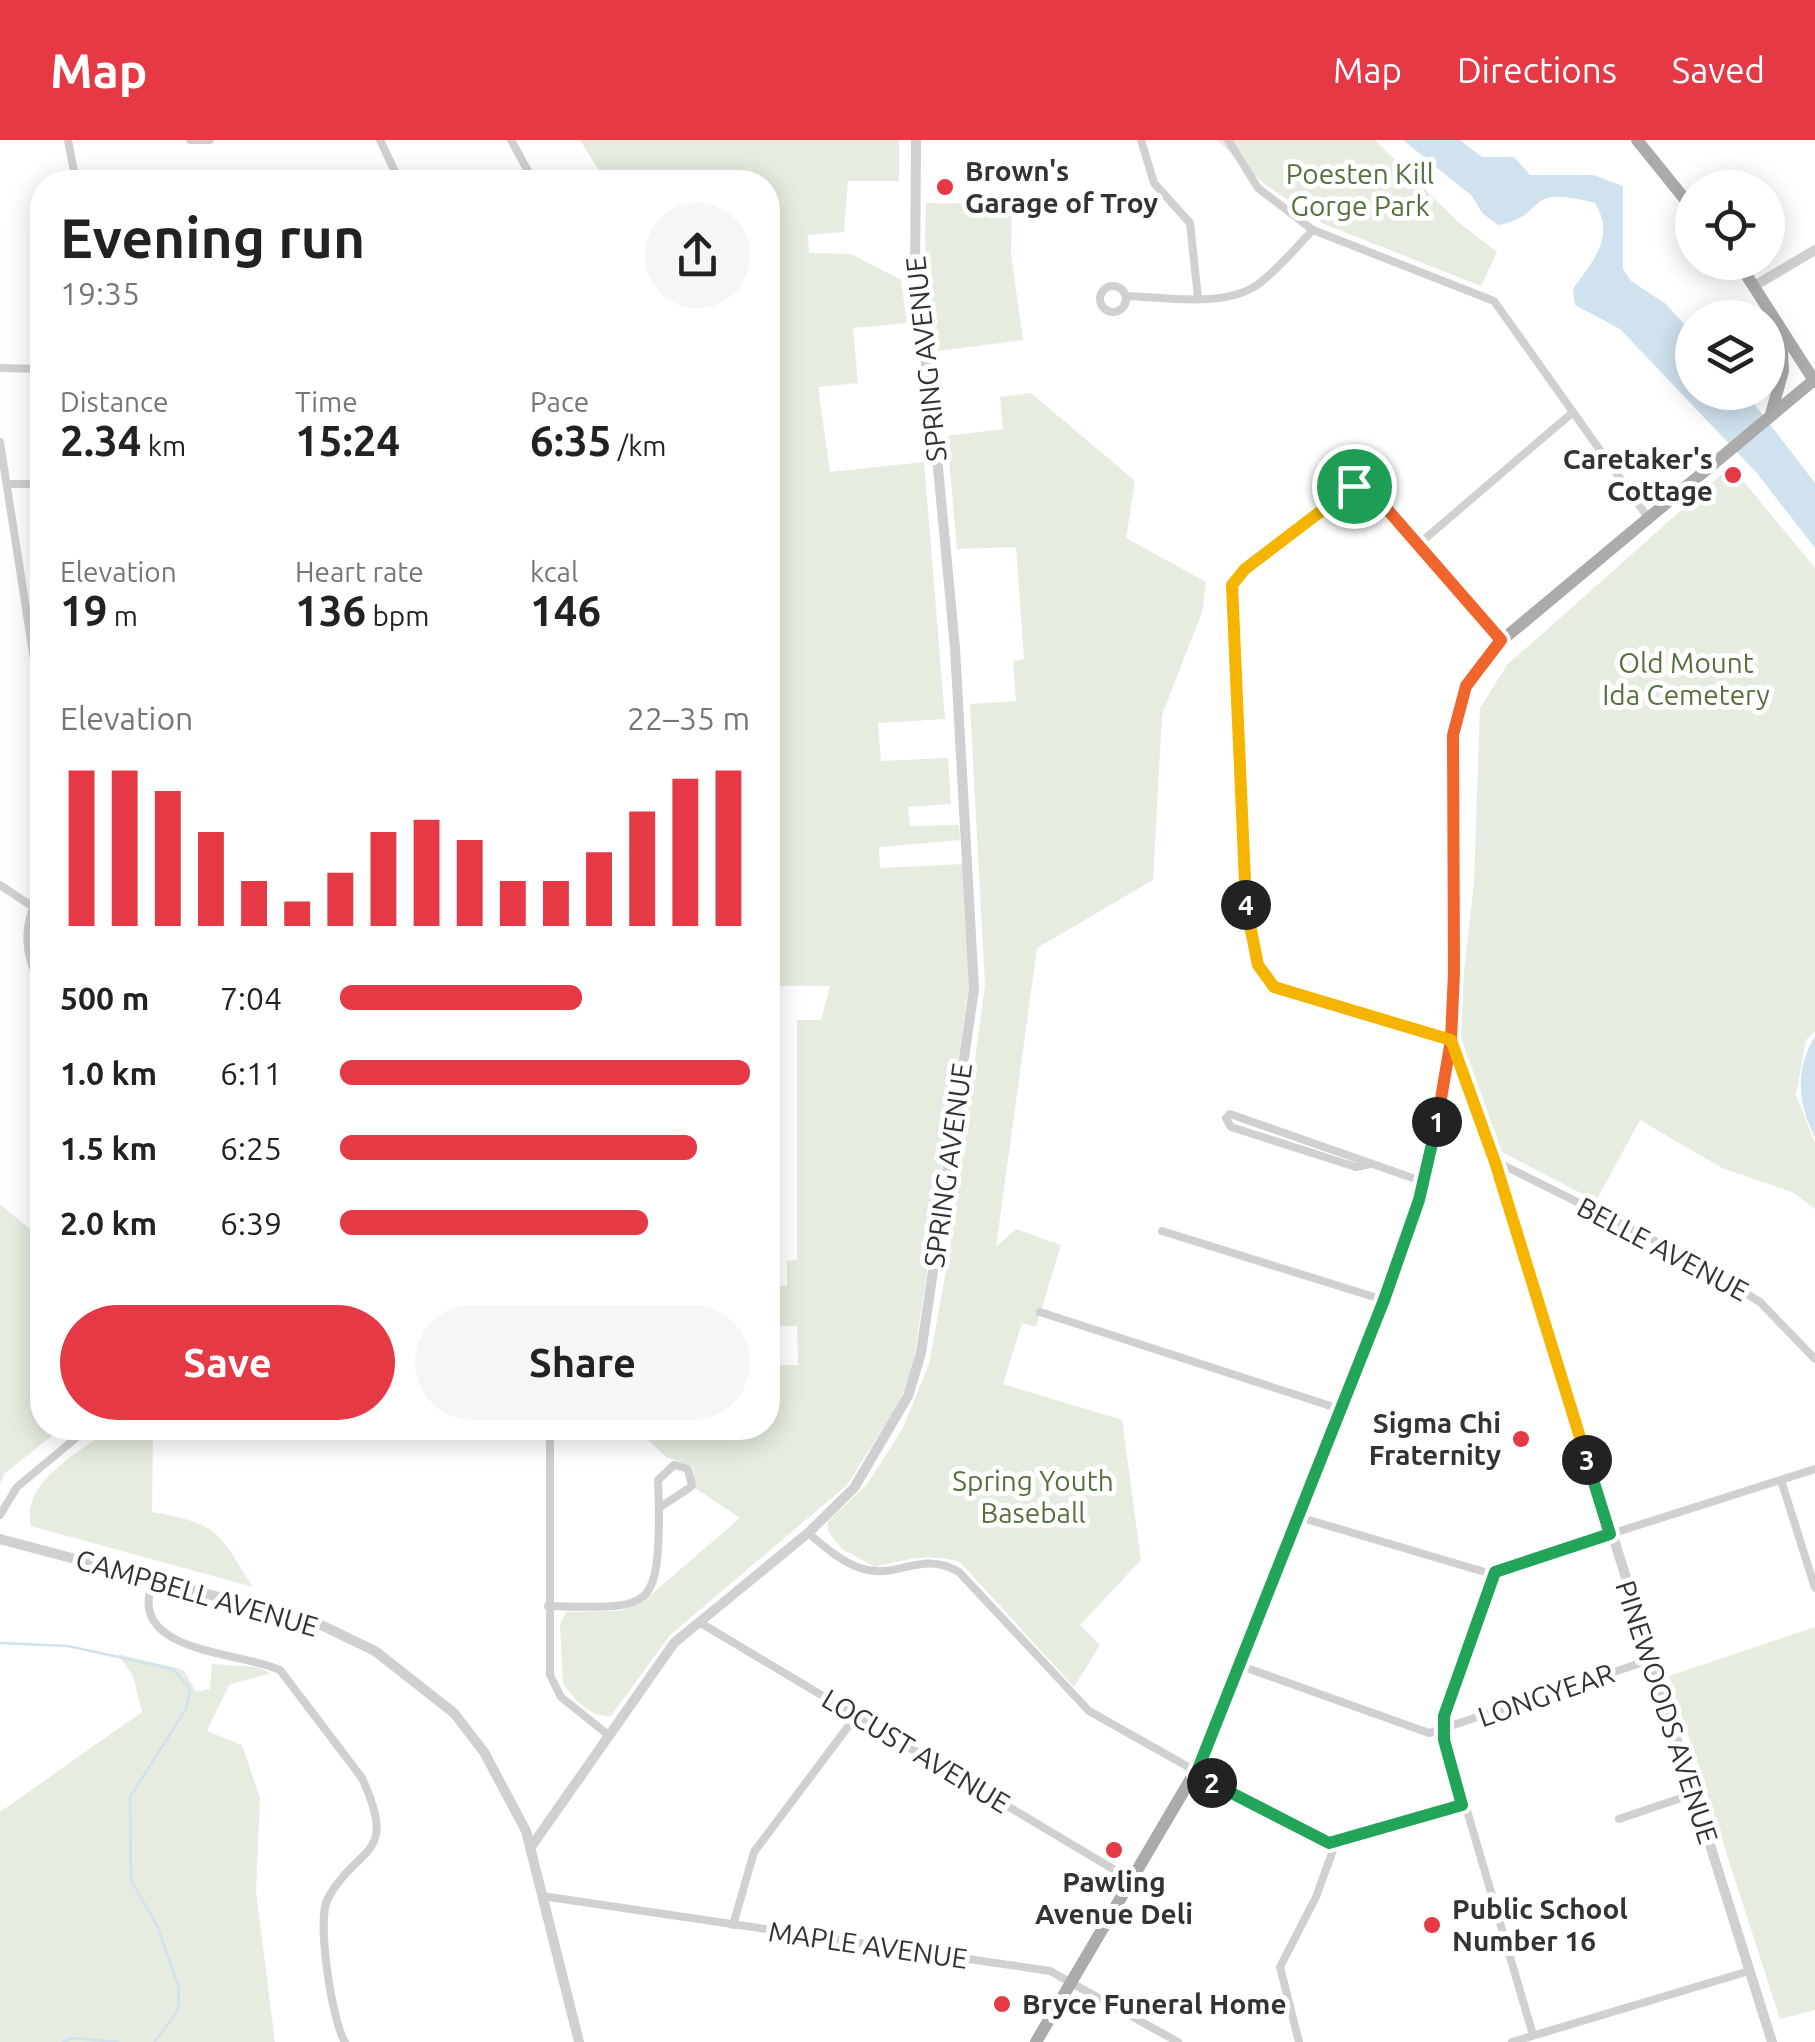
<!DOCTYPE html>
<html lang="en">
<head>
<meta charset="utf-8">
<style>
  body { margin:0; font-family:Ubuntu,sans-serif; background:#f6f6f6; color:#222; height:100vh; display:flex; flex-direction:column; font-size:38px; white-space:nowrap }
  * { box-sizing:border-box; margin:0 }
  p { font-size:32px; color:#767676 }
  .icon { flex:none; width:55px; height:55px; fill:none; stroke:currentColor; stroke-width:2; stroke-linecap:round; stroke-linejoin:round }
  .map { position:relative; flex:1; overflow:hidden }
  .sheet { position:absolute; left:30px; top:30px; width:750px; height:1270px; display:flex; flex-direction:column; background:#fff; border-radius:40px; box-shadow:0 5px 25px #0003 }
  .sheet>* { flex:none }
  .controls { position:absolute; left:1675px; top:30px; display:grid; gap:20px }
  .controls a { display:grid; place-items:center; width:110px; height:110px; border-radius:50%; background:#fff; box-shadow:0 5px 25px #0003; font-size:50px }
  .pin { position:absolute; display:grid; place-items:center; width:85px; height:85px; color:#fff; margin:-42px; border:5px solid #fff; border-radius:50%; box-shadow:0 2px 10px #0007 }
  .km { position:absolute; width:50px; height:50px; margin:-25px; border-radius:50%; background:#222; color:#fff; font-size:28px; line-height:50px; text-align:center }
  .round { display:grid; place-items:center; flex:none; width:105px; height:105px; border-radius:52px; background:#f6f6f6 }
  .headline { display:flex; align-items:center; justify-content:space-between; height:170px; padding:0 30px }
  h1 { font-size:55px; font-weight:700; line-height:75px }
  .metrics { display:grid; grid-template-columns:repeat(3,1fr); gap:15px; height:170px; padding:10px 30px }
  .metrics div { display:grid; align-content:center }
  .metrics b { font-size:42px; font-weight:700 }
  .metrics small { font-size:28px; font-weight:400 }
  .metrics p { font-size:28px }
  .chart { height:280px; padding:20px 30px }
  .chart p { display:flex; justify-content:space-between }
  .chart svg { width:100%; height:180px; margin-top:10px; stroke:#e63946; stroke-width:6 }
  .cta { display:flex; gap:20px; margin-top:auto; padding:20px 30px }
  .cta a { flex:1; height:115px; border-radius:60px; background:#e63946; color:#fff; font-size:40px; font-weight:700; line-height:115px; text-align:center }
  .cta a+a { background:#f6f6f6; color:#222 }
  ul { padding:0 30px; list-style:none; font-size:32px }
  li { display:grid; grid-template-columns:160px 120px 1fr; align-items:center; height:75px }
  li i { height:25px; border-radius:12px; background:#e63946 }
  header { display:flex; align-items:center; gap:60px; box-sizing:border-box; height:140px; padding:0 50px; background:#e63946; color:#fff }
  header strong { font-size:48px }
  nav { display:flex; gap:55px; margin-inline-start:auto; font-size:35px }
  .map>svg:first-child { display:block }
</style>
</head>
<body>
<header>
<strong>Map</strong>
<nav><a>Map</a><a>Directions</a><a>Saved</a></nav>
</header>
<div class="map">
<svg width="1815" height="1902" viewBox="0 0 1815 1902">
  <rect width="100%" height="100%" fill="#fff"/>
  <g fill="#e6ecdf">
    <path d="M580,0H899V41H848L844,92L808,95L809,113L851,114L901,140L907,183L853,188L858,243L818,247L830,332L924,322L945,579L878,583L881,621L948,618L951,664L908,667L910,686L959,685L960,700L879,707L880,728L963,724L969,846L913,1227L899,1263L847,1345L670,1495L611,1576C590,1577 575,1560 563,1544L560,1485L566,1472L619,1471L640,1464L740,1378L695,1348L693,1327L666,1317L645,1297V1288H768V1225H798L797,1186H768V1146H787V1121L797,1120V880H821L830,846H768V42H606Z"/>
    <path d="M1217,0H1375L1458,82L1497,112L1481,146L1324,84L1263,43Z"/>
    <path d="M926,63L1012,64L1011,114L1023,200L937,211L925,132Z"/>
    <path d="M1031,253L1135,341L1126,398L1206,442L1202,472L1162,575L1153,740L1037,808L996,1107L1016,1089L1061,1105L1036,1187L1022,1183L1003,1244L1122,1280L1141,1420L1080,1485L1100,1505L1074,1547L960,1422C930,1413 905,1419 875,1427L842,1409L828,1391V1381L866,1346L903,1288L929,1224L950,1109L985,845L970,564L1016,561L1013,521L1024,519L1016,407L957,409L947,296L1003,289L1000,257Z"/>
    <path d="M1731,326L1815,428V891L1806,900L1796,955L1815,1003V1069L1792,1052L1722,1028L1640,980L1596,1061L1498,1010L1457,890L1474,744L1480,568L1507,525Z"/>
    <path d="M0,1064L42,1099V1288H62L5,1333L0,1344Z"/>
    <path d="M110,1288H153L152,1372C220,1384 217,1391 253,1447L31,1386C20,1342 81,1312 110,1288Z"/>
    <path d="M1815,1487V1870L1780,1879L1669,1536Z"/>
    <path d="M118,1514L184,1530L196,1552L210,1549L212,1524L256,1527L271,1533L229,1545L207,1591L242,1605L260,1658L256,1751L275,1902H0V1672L142,1572L133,1536Z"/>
  </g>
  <g fill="#cfe2ee">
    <path d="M1403,0H1460L1482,17H1514L1530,35H1593L1623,46V129L1631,141L1666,164L1692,193V252L1746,253L1815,343V408L1756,332L1620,189L1575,165L1573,149C1593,120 1616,98 1595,63C1520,43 1550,76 1498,85L1482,73L1472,56Z"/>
    <path d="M1815,896V997C1797,963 1795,929 1815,896Z"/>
  </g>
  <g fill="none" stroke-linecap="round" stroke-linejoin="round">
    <g stroke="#cfe2ee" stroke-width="2.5">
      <path d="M0,1503L68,1506L173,1529L190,1549L186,1569L130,1657L131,1740L157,1786L179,1848L178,1870L155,1902"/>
      <path d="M63,1902L72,1898L118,1902"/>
    </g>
    <g stroke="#d0d0d0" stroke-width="8">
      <path d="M68,0L76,42"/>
      <path d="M190,0H210"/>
      <path d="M380,0L400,42"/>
      <path d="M511,0L534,42"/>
      <path d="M1141,0L1154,43L1190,83L1198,158"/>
      <path d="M1228,0L1258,48L1313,90L1494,161L1649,379"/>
      <circle cx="1113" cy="159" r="13"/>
      <path d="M1126,156C1164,157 1224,168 1257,145C1277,131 1295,108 1313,90"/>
      <path d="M0,228L42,229"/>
      <path d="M0,302L42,571"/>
      <path d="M7,344H42"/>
      <path d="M1420,403L1572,273"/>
      <path d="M0,745L33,767"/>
      <path d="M42,751C22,782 23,815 42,847"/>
      <path d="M1450,900L1274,847L1258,825L1243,750L1232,445C1244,420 1335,350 1362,343L1420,403L1501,501"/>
      <path d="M1495,1021L1682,1114L1760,1162L1815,1219"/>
      <path d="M1370,1024L1356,1027L1231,987L1226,978L1230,974L1424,1042"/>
      <path d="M1162,1091L1384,1160"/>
      <path d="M1040,1172L1340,1269"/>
      <path d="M550,1288V1535L561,1557L607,1594"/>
      <path d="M674,1325L688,1329L692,1346L659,1368L658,1340Z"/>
      <path d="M1781,1340L1815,1448"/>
      <path d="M0,1375L17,1347L88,1288"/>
      <path d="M1299,1377L1488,1433L1815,1329"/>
      <path d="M808,1393C824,1406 840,1421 860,1428C897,1441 920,1409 959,1432L1089,1571L1320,1701L1356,1699L1462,1665"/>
      <path d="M1495,1433L1443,1589L1533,1895"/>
      <path d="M154,1439C122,1514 240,1511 280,1530L362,1638C399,1719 358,1704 328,1758C316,1779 332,1881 345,1902"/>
      <path d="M548,1466C649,1468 659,1475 659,1368"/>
      <path d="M699,1482L1133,1741"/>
      <path d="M1241,1526L1429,1593L1650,1520"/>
      <path d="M1619,1679L1693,1654"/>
      <path d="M542,1756L1050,1831L1178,1902"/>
      <path d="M733,1785L754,1712L856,1576"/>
      <path d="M1299,1902L1280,1827L1316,1757L1336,1702"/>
      <path d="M1512,1902L1749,1831"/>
    </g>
    <g stroke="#d0d0d0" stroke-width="10">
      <path d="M1756,145L1815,110"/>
      <path d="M1451,900L1495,1021L1772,1902"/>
      <path d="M0,1399L317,1483L375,1511L454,1573L484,1612L526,1691L579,1902"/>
      <path d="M531,1707L674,1503L808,1393L854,1348L908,1256L921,1213L974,849L955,508L934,285L915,140L916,0"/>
    </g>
    <g stroke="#ababab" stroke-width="12">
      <path d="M1637,0L1692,68"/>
      <path d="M1738,122L1815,242"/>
      <path d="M1771,274L1783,231L1781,191"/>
      <path d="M1036,1902L1209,1608L1419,1060L1451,900L1457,715L1453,595L1467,546L1501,501L1814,240"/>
    </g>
  </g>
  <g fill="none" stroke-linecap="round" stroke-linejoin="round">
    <g stroke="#fff" stroke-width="20">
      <path id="split-1" d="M1354,346L1366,345L1501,500L1466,546L1453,595L1454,832L1451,900L1437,982"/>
    </g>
    <g stroke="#fff" stroke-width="20">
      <path id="split-2" d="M1212,1643L1196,1634L1384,1160L1419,1060L1437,982"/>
    </g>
    <g stroke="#fff" stroke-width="20">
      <path id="split-3" d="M1212,1643L1329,1703L1462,1665L1444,1600V1576L1495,1432L1610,1394L1587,1320"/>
    </g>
    <g stroke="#fff" stroke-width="20">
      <path id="split-4" d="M1246,765L1258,825L1274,847L1451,900L1495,1022L1587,1320"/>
    </g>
    <g stroke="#fff" stroke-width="20">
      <path id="split-5" d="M1246,765L1232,445L1245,429L1354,346"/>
    </g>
    <use href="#split-1" stroke="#f0652b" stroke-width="12"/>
    <use href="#split-2" stroke="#22a559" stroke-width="12"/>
    <use href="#split-3" stroke="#22a559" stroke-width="12"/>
    <use href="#split-4" stroke="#f5b400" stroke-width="12"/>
    <use href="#split-5" stroke="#f5b400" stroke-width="12"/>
  </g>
  <g fill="#e63946" stroke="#fff" stroke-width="4">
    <circle cx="945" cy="47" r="10"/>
    <circle cx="1733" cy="335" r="10"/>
    <circle cx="1521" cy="1299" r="10"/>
    <circle cx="1114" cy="1710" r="10"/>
    <circle cx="1432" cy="1785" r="10"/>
    <circle cx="1002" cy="1864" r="10"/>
  </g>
  <g text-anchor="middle" stroke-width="10" stroke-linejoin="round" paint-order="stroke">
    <g font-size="28" font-weight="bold" fill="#333" stroke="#fff" text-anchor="start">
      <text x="965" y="41">Brown's<tspan x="965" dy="32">Garage of Troy</tspan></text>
      <text x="1713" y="329" text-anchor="end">Caretaker's<tspan x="1713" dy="32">Cottage</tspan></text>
      <text x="1501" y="1293" text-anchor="end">Sigma Chi<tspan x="1501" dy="32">Fraternity</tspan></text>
      <text x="1114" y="1752" text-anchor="middle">Pawling<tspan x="1114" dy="32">Avenue Deli</tspan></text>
      <text x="1452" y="1779">Public School<tspan x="1452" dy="32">Number 16</tspan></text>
      <text x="1022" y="1874">Bryce Funeral Home</text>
    </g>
    <g font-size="28" fill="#56703f" stroke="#fff">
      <text x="1360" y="44">Poesten Kill<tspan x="1360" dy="32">Gorge Park</tspan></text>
      <text x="1686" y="533">Old Mount<tspan x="1686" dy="32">Ida Cemetery</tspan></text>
      <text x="1033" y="1351">Spring Youth<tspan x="1033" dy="32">Baseball</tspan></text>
    </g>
    <g font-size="28" fill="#333" stroke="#fff">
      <text transform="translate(926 219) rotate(-96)" y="10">SPRING AVENUE</text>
      <text transform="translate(948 1025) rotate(-82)" y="10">SPRING AVENUE</text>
      <text transform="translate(1663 1109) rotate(28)" y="10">BELLE AVENUE</text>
      <text transform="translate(197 1453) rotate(16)" y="10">CAMPBELL AVENUE</text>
      <text transform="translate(1546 1555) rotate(-19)" y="10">LONGYEAR</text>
      <text transform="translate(1667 1572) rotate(72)" y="10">PINEWOODS AVENUE</text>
      <text transform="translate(916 1611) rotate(31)" y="10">LOCUST AVENUE</text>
      <text transform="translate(868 1805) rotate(8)" y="10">MAPLE AVENUE</text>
    </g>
  </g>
</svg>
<div class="controls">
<a><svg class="icon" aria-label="locate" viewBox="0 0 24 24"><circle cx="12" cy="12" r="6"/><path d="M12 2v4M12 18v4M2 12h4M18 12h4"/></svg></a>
<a><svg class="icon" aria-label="layers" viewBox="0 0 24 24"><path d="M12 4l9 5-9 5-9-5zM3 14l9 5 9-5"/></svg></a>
</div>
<div class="pin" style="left:1354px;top:346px;background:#1e9e55"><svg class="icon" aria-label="arrive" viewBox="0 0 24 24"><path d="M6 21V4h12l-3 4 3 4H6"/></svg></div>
<b class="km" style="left:1437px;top:982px">1</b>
<b class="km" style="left:1212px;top:1643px">2</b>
<b class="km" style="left:1587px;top:1320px">3</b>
<b class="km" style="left:1246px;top:765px">4</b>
<section class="sheet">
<div class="headline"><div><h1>Evening run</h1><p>19:35</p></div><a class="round"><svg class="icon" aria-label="share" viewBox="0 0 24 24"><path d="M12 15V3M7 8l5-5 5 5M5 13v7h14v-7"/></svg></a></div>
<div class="metrics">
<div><p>Distance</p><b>2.34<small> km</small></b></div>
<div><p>Time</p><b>15:24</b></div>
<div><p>Pace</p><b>6:35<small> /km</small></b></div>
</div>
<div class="metrics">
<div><p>Elevation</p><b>19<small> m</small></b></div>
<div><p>Heart rate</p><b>136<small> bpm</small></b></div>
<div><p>kcal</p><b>146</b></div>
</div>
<div class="chart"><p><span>Elevation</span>22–35 m</p>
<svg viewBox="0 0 160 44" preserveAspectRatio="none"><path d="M5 44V6M15 44V6M25 44V11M35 44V21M45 44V33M55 44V38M65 44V31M75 44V21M85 44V18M95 44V23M105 44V33M115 44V33M125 44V26M135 44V16M145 44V8M155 44V6"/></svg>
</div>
<ul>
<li><b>500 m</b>7:04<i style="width:59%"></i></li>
<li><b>1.0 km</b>6:11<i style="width:100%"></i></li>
<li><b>1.5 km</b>6:25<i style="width:87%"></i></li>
<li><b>2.0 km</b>6:39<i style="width:75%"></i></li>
</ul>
<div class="cta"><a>Save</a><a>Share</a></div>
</section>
</div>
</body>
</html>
